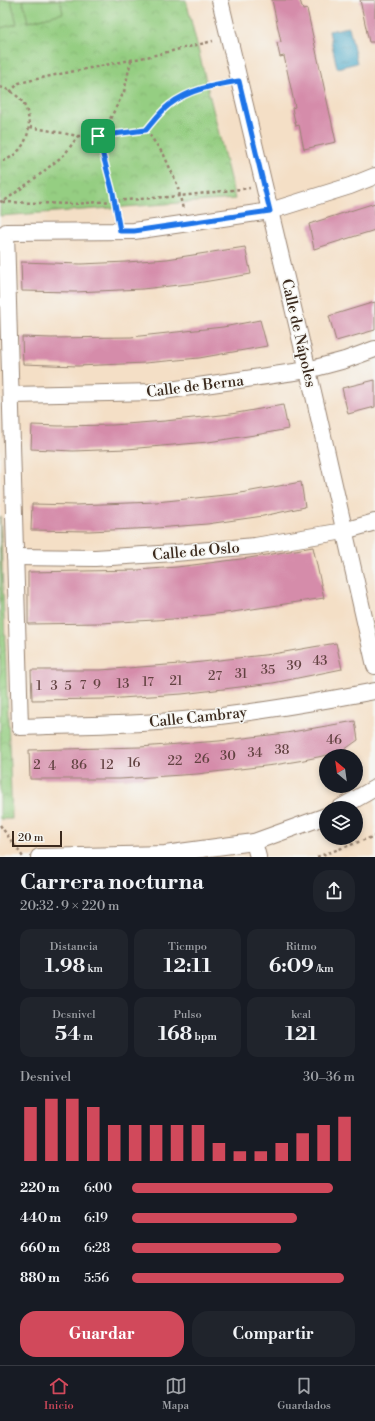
<!DOCTYPE html>
<html lang="es">
<head>
<meta charset="utf-8">
<style>
  body { margin:0; font-family:"Libre Bodoni",serif; background:#20242c; color:#f1f3f6; height:100vh; display:flex; flex-direction:column; font-size:15px; white-space:nowrap }
  * { box-sizing:border-box; margin:0 }
  p { font-size:13px; color:#9ea1a6 }
  .icon { flex:none; width:22px; height:22px; fill:none; stroke:currentColor; stroke-width:2; stroke-linecap:round; stroke-linejoin:round }
  .map { position:relative; height:857px; overflow:hidden }
  .sheet { display:flex; flex-direction:column; background:#171b24; flex:1 }
  .sheet>* { flex:none }
  .needle { width:26px; rotate:331deg }
  .tools { position:absolute; left:319px; top:749px; display:grid; gap:8px }
  .tools a { display:grid; place-items:center; width:44px; height:44px; border-radius:50%; background:#171b24; box-shadow:0 2px 6px #0003; font-size:20px }
  .scale { position:absolute; left:12px; bottom:10px; width:50px; box-sizing:border-box; padding-left:4px; border:2px solid #3b2a1e; border-top:0; font-size:11px; line-height:14px; white-space:nowrap; color:#3b2a1e; -webkit-text-stroke:3px #f6f6f2; paint-order:stroke }
  .pin { position:absolute; display:grid; place-items:center; width:34px; height:34px; color:#fff; margin:-17px; border-radius:8px; box-shadow:0 2px 6px #0006 }
  .round { display:grid; place-items:center; flex:none; width:42px; height:42px; border-radius:16px; background:#20242c }
  .head { display:flex; align-items:center; justify-content:space-between; height:68px; padding:0 20px }
  h1 { font-size:22px; font-weight:700; line-height:30px }
  .metrics { display:grid; grid-template-columns:repeat(3,1fr); gap:6px; height:68px; padding:4px 20px }
  .metrics div { display:grid; align-content:center; border-radius:10px; background:#20242c; text-align:center }
  .metrics b { font-size:20px; font-weight:700 }
  .metrics small { font-size:11px; font-weight:400 }
  .metrics p { font-size:11px }
  .chart { height:112px; padding:8px 20px }
  .chart p { display:flex; justify-content:space-between }
  .chart svg { width:100%; height:72px; margin-top:4px; stroke:#d1495b; stroke-width:6 }
  .primary-button { display:flex; gap:8px; margin-top:auto; padding:8px 20px }
  .primary-button a { flex:1; height:46px; border-radius:16px; background:#d1495b; color:#fff; font-size:16px; font-weight:700; line-height:46px; text-align:center }
  .primary-button a+a { background:#20242c; color:#f1f3f6 }
  ul { padding:0 20px; list-style:none; font-size:13px }
  li { display:grid; grid-template-columns:64px 48px 1fr; align-items:center; height:30px }
  li i { height:10px; border-radius:5px; background:#d1495b }
  .tabs { display:flex; justify-content:space-around; align-items:center; height:56px; border-top:1px solid #363941; background:#171b24; font-size:11px; color:#9ea1a6 }
  .tabs a { display:grid; justify-items:center; gap:2px }
  .tabs .selected { color:#d1495b }
  .map>svg:first-child { display:block }
</style>
</head>
<body>
<div class="map">
<svg width="375" height="857" viewBox="0 0 375 857">
  <defs>
    <pattern id="park-crowns" width="20" height="18" patternUnits="userSpaceOnUse"><rect width="20" height="18" fill="#95ce82"/><path d="M2 6a3 3 0 1 1 6 0M12 15a3 3 0 1 1 6 0" fill="none" stroke="#81b170"/></pattern>
    <pattern id="water-ripples" width="26" height="14" patternUnits="userSpaceOnUse"><rect width="26" height="14" fill="#49a7c7"/><path d="M2 4q2-2 4 0t4 0M15 11q2-2 4 0t4 0" fill="none" stroke="#3e88a1"/></pattern>
  </defs>
  <rect width="100%" height="100%" fill="#f6f6f2"/>
  <filter id="ink" filterUnits="userSpaceOnUse"><feTurbulence type="fractalNoise" baseFrequency=".025" numOctaves="2"/><feDisplacementMap in="SourceGraphic" scale="8" xChannelSelector="R" yChannelSelector="G"/><feConvolveMatrix kernelMatrix="1 2 1 2 8 2 1 2 1" color-interpolation-filters="sRGB"/></filter>
  <filter id="wash" filterUnits="userSpaceOnUse"><feTurbulence type="fractalNoise" baseFrequency=".012" numOctaves="4" result="noise"/><feDisplacementMap in="SourceGraphic" scale="16" xChannelSelector="R" yChannelSelector="G"/><feGaussianBlur stdDeviation="0.9" result="paint"/><feColorMatrix in="noise" values="0 0 0 0 0 0 0 0 0 0 0 0 0 0 0 0 0 1.4 0 .05"/><feComposite in="paint" operator="in"/></filter>
  <g filter="url(#wash)">
    <rect width="100%" height="100%" fill="#f4dfc6"/>
    <g fill="url(#park-crowns)" stroke="#687c50">
      <path d="M0,0H186L235,199L0,216Z"/>
      <path d="M0,516L12,819H0Z"/>
    </g>
    <g fill="#95ce82" stroke="#687c50">
      <path d="M0,0H11L17,24L0,28Z"/>
      <path d="M23,0H60L63,13L28,22Z"/>
    </g>
    <path fill="url(#water-ripples)" stroke="#426872" d="M349,27L357,63L337,68L329,31Z"/>
    <g id="blocks">
      <g fill="#d58caa">
        <path d="M272,0H300L303,10L307,9L336,142L304,149L299,125L296,126L292,108L295,107L284,56L280,57L277,43L281,42Z"/>
        <path d="M360,0H375V42H369Z"/>
        <path d="M375,203V230L314,249L309,224Z"/>
        <path d="M245,247L251,274L197,283L142,289L75,292L22,291L21,262L81,264L127,262L167,259Z"/>
        <path d="M375,302V330L336,341L329,316Z"/>
        <path d="M260,320L267,346L199,358L145,363L78,366L23,364L22,337L51,338L131,337L223,327Z"/>
        <path d="M375,380V407L348,414L342,388Z"/>
        <path d="M283,405L288,429L261,434L208,442L127,449L73,451L31,449L32,425L59,426L113,425L165,421L231,414Z"/>
        <path d="M301,482L305,507L263,516L207,524L156,528L89,531L31,530L32,504L75,505L156,502L235,494Z"/>
        <path d="M313,547L324,598L233,612L173,619L101,623L28,624V572L138,570L177,567L249,558Z"/>
        <path d="M336,643L342,669L273,683L182,694L105,699L32,700L31,670H101L193,663L273,654Z"/>
        <path d="M355,721L358,740L341,752L304,760L274,765L197,774L120,779H30L29,750L140,747L219,741L286,733Z"/>
      </g>
    </g>
  </g>
  <g filter="url(#ink)">
    <use href="#blocks" fill-opacity="0" stroke="#988472" stroke-width="1"/>
    <g fill="none" stroke-linecap="round" stroke-linejoin="round">
      <g stroke="#988472" stroke-width="18">
        <g id="street">
          <path d="M220,0L314,396L375,666"/>
          <path d="M375,176L350,186L270,211L134,231L6,232L20,727C81,725 142,725 202,718C260,712 317,702 375,691"/>
          <path d="M11,395L156,392L308,370L345,360L375,349"/>
          <path d="M15,557L95,558L175,553L255,546L344,531L375,522"/>
          <path d="M340,808L375,788"/>
          <path d="M254,842L258,857"/>
          <path d="M39,857L165,854L209,848L254,842L326,816"/>
        </g>
      </g>
      <g stroke="#988472" stroke-width="2.5" stroke-dasharray="3 3" stroke-linecap="butt">
        <path d="M0,87C39,97 38,151 0,162"/>
        <path d="M10,92L19,83L55,75L151,56L213,41"/>
        <path d="M30,127L78,136H98L110,119L124,92L131,60"/>
        <path d="M146,130L164,155L177,184L183,209"/>
        <path d="M0,201L3,202L38,176L65,154L78,136"/>
        <path d="M3,202L73,204L180,196L250,188"/>
        <path d="M117,215L113,193L98,136L146,130L168,105L190,92L223,84"/>
        <path d="M0,825L23,857"/>
        <path d="M317,857L375,836"/>
      </g>
      <use href="#street" stroke="#fff" stroke-width="16"/>
    </g>
  </g>
  <g fill="none" stroke-linecap="round" stroke-linejoin="round" filter="url(#ink)">
    <g stroke="#fff" stroke-width="8">
      <path id="route" d="M239,81L270,211L134,231H120L113,193L98,136L146,130C153,122 160,112 169,105C189,89 215,85 239,81Z"/>
    </g>
    <use href="#route" stroke="#1a73e8" stroke-width="5"/>
  </g>
  <g text-anchor="middle" stroke-width="3" stroke-linejoin="round" paint-order="stroke">
    <g font-size="13" fill="#624241">
      <text x="320" y="665">43</text>
      <text x="294" y="670">39</text>
      <text x="268" y="674">35</text>
      <text x="241" y="678">31</text>
      <text x="215" y="680">27</text>
      <text x="176" y="685">21</text>
      <text x="148" y="686">17</text>
      <text x="123" y="688">13</text>
      <text x="83" y="689">7</text>
      <text x="97" y="689">9</text>
      <text x="39" y="690">1</text>
      <text x="54" y="690">3</text>
      <text x="68" y="690">5</text>
      <text x="334" y="744">46</text>
      <text x="282" y="754">38</text>
      <text x="255" y="757">34</text>
      <text x="228" y="760">30</text>
      <text x="202" y="763">26</text>
      <text x="175" y="765">22</text>
      <text x="134" y="767">16</text>
      <text x="37" y="769">2</text>
      <text x="79" y="769">86</text>
      <text x="107" y="769">12</text>
      <text x="52" y="770">4</text>
    </g>
    <g font-size="15" fill="#3b2a1e" stroke="#f6f6f2">
      <text transform="translate(299 333) rotate(77)" y="5">Calle de Nápoles</text>
      <text transform="translate(195 386) rotate(-7)" y="5">Calle de Berna</text>
      <text transform="translate(196 551) rotate(-5)" y="5">Calle de Oslo</text>
      <text transform="translate(198 717) rotate(-6)" y="5">Calle Cambray</text>
    </g>
  </g>
</svg>
<div class="tools">
<a><svg class="needle" viewBox="-14 -14 28 28"><path d="M0-13l5 13h-10z" fill="#e53935"/><path d="M0 13l5-13h-10z" fill="#9ea1a6"/></svg></a>
<a><svg class="icon" aria-label="layers" viewBox="0 0 24 24"><path d="M12 4l9 5-9 5-9-5zM3 14l9 5 9-5"/></svg></a>
</div>
<div class="scale">20 m</div>
<div class="pin" style="left:98px;top:136px;background:#1e9e55"><svg class="icon" aria-label="arrive" viewBox="0 0 24 24"><path d="M6 21V4h12l-3 4 3 4H6"/></svg></div>
</div>
<section class="sheet">
<div class="head"><div><h1>Carrera nocturna</h1><p>20:32 · 9 × 220 m</p></div><a class="round"><svg class="icon" aria-label="share" viewBox="0 0 24 24"><path d="M12 15V3M7 8l5-5 5 5M5 13v7h14v-7"/></svg></a></div>
<div class="metrics">
<div><p>Distancia</p><b>1.98<small> km</small></b></div>
<div><p>Tiempo</p><b>12:11</b></div>
<div><p>Ritmo</p><b>6:09<small> /km</small></b></div>
</div>
<div class="metrics">
<div><p>Desnivel</p><b>54<small> m</small></b></div>
<div><p>Pulso</p><b>168<small> bpm</small></b></div>
<div><p>kcal</p><b>121</b></div>
</div>
<div class="chart"><p><span>Desnivel</span>30–36 m</p>
<svg viewBox="0 0 160 44" preserveAspectRatio="none"><path d="M5 44V11M15 44V6M25 44V6M35 44V11M45 44V22M55 44V22M65 44V22M75 44V22M85 44V22M95 44V33M105 44V38M115 44V38M125 44V33M135 44V27M145 44V22M155 44V17"/></svg>
</div>
<ul>
<li><b>220 m</b>6:00<i style="width:90%"></i></li>
<li><b>440 m</b>6:19<i style="width:74%"></i></li>
<li><b>660 m</b>6:28<i style="width:67%"></i></li>
<li><b>880 m</b>5:56<i style="width:95%"></i></li>
</ul>
<div class="primary-button"><a>Guardar</a><a>Compartir</a></div>
</section>
<nav class="tabs">
<a class="selected"><svg class="icon" aria-label="home" viewBox="0 0 24 24"><path d="M3 11l9-7 9 7M6 9v11h12V9"/></svg>Inicio</a>
<a><svg class="icon" aria-label="map" viewBox="0 0 24 24"><path d="M3 6l6-2 6 2 6-2v14l-6 2-6-2-6 2zM9 4v14M15 6v14"/></svg>Mapa</a>
<a><svg class="icon" aria-label="saved" viewBox="0 0 24 24"><path d="M7 4h10v16l-5-4-5 4z"/></svg>Guardados</a>
</nav>
</body>
</html>
